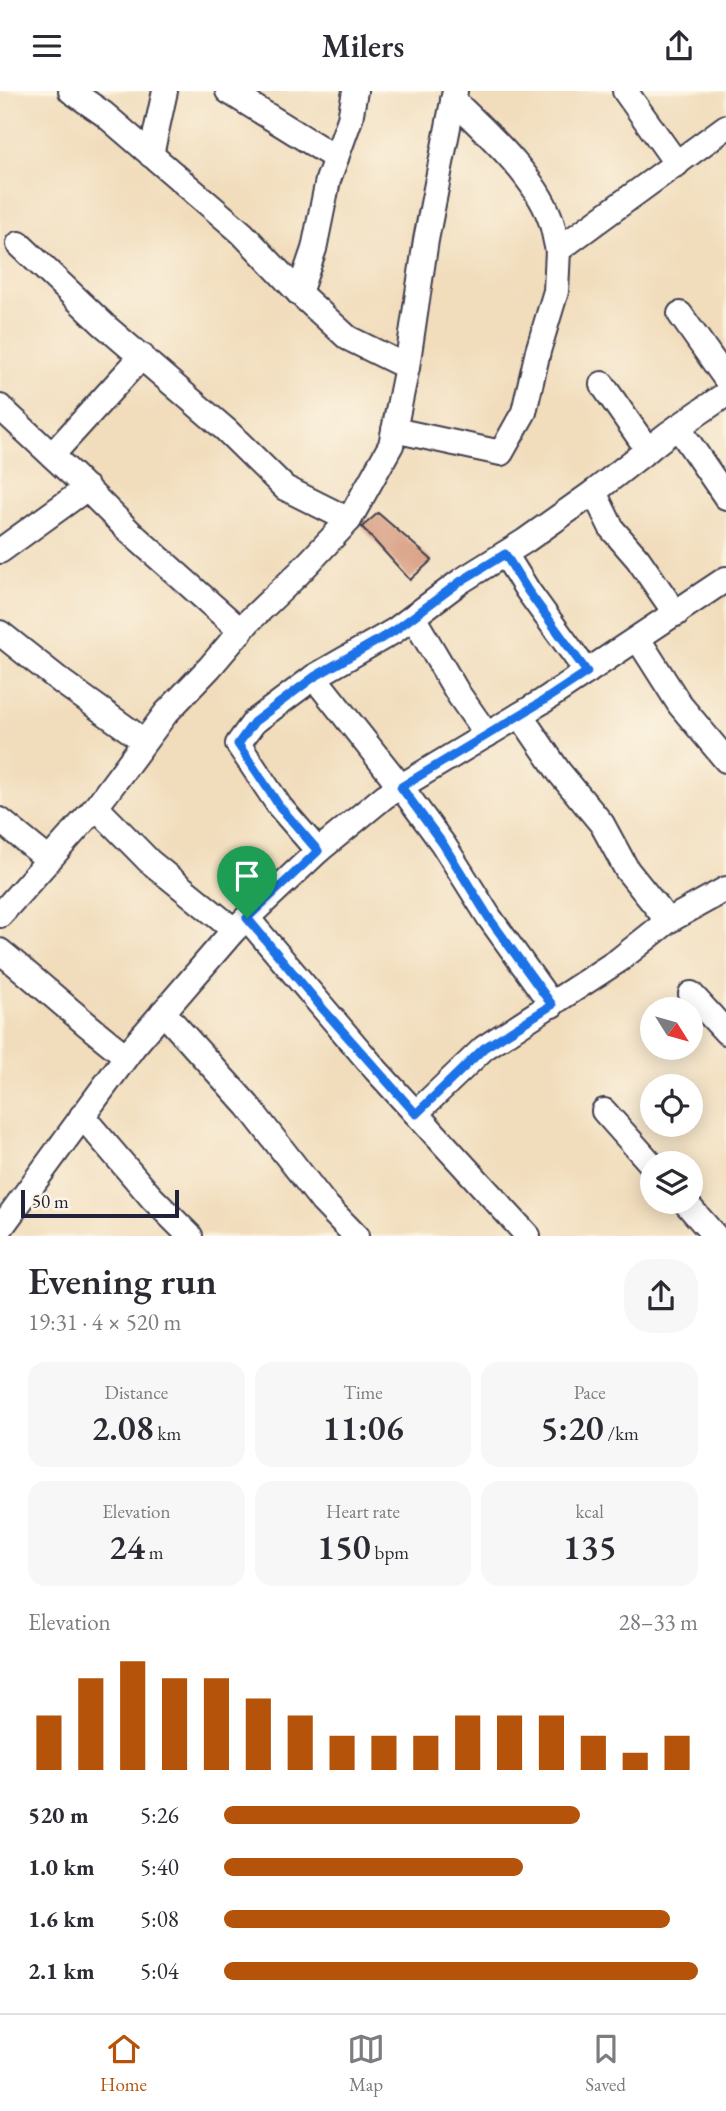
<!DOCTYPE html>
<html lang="en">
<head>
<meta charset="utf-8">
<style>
  body { margin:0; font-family:"EB Garamond",serif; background:#f7f7f7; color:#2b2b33; height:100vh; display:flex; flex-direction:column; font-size:26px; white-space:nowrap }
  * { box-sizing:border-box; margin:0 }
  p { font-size:23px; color:#7c7c81 }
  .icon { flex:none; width:38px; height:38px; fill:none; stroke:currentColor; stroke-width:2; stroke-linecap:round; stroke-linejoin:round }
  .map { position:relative; height:1145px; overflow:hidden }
  .sheet { display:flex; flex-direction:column; background:#fff; flex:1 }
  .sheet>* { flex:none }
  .needle { width:46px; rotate:127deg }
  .tools { position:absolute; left:640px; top:906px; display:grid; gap:14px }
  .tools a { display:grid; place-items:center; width:63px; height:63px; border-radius:50%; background:#fff; box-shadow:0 4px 18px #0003; font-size:35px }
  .scale { position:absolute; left:21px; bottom:18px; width:158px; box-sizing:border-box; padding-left:7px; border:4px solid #22223b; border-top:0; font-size:19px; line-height:24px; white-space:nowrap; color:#22223b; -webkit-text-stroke:5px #fcf5e5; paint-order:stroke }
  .pin { position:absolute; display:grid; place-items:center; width:60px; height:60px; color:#fff; margin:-72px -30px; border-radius:50% 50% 50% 0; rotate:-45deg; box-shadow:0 0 7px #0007 }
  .pin .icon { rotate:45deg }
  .round { display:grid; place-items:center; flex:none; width:74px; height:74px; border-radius:28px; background:#f7f7f7 }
  .head { display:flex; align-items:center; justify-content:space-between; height:119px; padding:0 28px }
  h1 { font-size:38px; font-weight:600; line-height:52px }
  .metrics { display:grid; grid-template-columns:repeat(3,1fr); gap:10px; height:119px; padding:7px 28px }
  .metrics div { display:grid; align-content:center; border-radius:18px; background:#f7f7f7; text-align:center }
  .metrics b { font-size:35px; font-weight:600 }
  .metrics small { font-size:19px; font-weight:400 }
  .metrics p { font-size:19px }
  .chart { height:196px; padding:14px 28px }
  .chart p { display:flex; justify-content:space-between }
  .chart svg { width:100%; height:126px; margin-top:7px; stroke:#b45309; stroke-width:6 }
  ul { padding:0 28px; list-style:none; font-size:23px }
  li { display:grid; grid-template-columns:112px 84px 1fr; align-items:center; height:52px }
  li i { height:18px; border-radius:9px; background:#b45309 }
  header { display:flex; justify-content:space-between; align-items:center; height:91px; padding:0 28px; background:#fff; font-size:32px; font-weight:600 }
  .menu { display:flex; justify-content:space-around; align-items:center; height:98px; border-top:2px solid #e1e1e2; background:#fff; font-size:19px; color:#7c7c81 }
  .menu a { display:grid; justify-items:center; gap:4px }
  .menu .current { color:#b45309 }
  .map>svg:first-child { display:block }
</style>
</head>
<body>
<header><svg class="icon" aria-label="menu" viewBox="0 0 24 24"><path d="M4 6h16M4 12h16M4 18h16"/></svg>Milers<svg class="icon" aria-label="share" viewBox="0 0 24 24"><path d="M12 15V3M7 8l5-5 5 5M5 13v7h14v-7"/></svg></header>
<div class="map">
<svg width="726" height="1145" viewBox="0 0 726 1145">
  <rect width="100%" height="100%" fill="#fcf5e5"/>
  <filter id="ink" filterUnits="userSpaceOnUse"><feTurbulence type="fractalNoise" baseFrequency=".0143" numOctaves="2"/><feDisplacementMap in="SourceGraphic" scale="14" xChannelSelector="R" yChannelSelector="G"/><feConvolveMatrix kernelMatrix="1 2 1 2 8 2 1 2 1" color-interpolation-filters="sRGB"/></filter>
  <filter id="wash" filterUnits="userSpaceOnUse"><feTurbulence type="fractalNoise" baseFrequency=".00686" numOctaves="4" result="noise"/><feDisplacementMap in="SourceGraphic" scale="28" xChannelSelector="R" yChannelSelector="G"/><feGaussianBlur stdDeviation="1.57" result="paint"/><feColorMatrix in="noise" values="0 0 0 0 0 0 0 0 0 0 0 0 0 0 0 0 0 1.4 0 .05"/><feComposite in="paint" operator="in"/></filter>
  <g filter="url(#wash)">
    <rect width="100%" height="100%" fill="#f1ddbc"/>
    <g id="blocks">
      <path fill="#d49477" d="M378,422L432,469L410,489L362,436Z"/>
    </g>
  </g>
  <g filter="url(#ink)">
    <use href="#blocks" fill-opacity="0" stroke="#413e4e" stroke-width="2"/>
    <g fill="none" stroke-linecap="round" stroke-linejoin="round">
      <g stroke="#413e4e" stroke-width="28">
        <g id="street">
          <path d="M71,0L104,23L242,142L299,202L348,247L407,276"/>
          <path d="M228,0L336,67"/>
          <path d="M625,0L677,73"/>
          <path d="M453,9C486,41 534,84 550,127C554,137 555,149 558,159"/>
          <path d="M151,64L165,0"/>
          <path d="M19,153L104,234L226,339L285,397L349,429"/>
          <path d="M299,202L314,158L328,89L350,28L355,0"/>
          <path d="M680,223L726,288"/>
          <path d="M602,293L648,359"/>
          <path d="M0,316L73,384L131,442L241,540"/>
          <path d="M678,336L726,406"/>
          <path d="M394,339L501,362L524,321L538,260L556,200L558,159L726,36"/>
          <path d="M52,364L142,265"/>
          <path d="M594,401L612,438L638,468L676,523"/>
          <path d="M0,460L87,397"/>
          <path d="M505,463L528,500L587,581"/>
          <path d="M413,526L459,604L487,644"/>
          <path d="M0,542L62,591L144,650"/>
          <path d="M638,548L680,614L726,669"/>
          <path d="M314,586L401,696L443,753L489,826L552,914"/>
          <path d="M520,624L559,681L602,733L627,779L668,830"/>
          <path d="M0,729L49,769"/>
          <path d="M318,760L280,716L238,653L254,631L314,586L394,540L461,490L525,450L594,401L668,343L726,303"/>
          <path d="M0,824L96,716"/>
          <path d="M247,827L376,979L528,1145"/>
          <path d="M234,839L149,770L96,716L166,622L210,576L249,530L299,482L349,429L391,354L407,276L426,149L455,0"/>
          <path d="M0,860C43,895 83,932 126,965"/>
          <path d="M691,903L726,941"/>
          <path d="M163,921L248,1015L323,1111L356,1145"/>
          <path d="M604,1020L653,1075"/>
          <path d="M416,1022L484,957L619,869L668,830L726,798"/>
          <path d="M82,1025L152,1107L190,1145"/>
          <path d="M685,1111L715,1145"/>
          <path d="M0,1138L134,955L234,839L318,760L385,705L543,610L726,488"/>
        </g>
      </g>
      <use href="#street" stroke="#fff" stroke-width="24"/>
    </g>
  </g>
  <g fill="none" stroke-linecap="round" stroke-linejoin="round" filter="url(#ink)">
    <g stroke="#fff" stroke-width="14">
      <path id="route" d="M505,463L528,500L587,581L543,610L401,696L443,753L489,827L552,914L484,957L416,1023L323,918L247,827L318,760L280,716L238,653L254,631L314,586L394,540L461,490Z"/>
    </g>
    <use href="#route" stroke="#1a73e8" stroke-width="9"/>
  </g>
</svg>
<div class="tools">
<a><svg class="needle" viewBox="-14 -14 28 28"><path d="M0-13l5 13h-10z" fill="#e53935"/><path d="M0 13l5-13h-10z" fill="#7c7c81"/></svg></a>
<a><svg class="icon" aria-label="locate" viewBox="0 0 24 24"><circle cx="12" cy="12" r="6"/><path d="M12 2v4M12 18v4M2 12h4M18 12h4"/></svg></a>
<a><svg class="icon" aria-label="layers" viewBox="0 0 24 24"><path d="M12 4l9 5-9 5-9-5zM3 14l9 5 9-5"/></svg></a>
</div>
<div class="scale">50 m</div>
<div class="pin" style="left:247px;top:827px;background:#1e9e55"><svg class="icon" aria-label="arrive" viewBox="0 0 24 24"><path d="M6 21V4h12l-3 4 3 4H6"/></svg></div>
</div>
<section class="sheet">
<div class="head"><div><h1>Evening run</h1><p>19:31 · 4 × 520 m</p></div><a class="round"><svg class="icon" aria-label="share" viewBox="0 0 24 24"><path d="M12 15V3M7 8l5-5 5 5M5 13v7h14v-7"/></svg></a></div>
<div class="metrics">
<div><p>Distance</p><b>2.08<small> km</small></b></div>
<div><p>Time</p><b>11:06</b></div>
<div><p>Pace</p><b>5:20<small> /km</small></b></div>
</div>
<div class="metrics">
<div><p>Elevation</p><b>24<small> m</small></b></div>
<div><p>Heart rate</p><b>150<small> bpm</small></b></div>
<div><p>kcal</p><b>135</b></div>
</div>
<div class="chart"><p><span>Elevation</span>28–33 m</p>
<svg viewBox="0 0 160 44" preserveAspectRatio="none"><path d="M5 44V25M15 44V12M25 44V6M35 44V12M45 44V12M55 44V19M65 44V25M75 44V32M85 44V32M95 44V32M105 44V25M115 44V25M125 44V25M135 44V32M145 44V38M155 44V32"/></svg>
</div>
<ul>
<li><b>520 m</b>5:26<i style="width:75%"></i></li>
<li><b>1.0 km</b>5:40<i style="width:63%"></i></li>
<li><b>1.6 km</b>5:08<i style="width:94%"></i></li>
<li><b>2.1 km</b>5:04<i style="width:100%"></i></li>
</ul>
</section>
<nav class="menu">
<a class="current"><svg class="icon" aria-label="home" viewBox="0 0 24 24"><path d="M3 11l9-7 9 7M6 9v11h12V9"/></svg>Home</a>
<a><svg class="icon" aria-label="map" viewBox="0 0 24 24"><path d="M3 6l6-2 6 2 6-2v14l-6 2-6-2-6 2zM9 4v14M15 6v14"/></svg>Map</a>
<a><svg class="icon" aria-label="saved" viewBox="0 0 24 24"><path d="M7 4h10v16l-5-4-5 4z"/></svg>Saved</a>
</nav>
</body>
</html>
